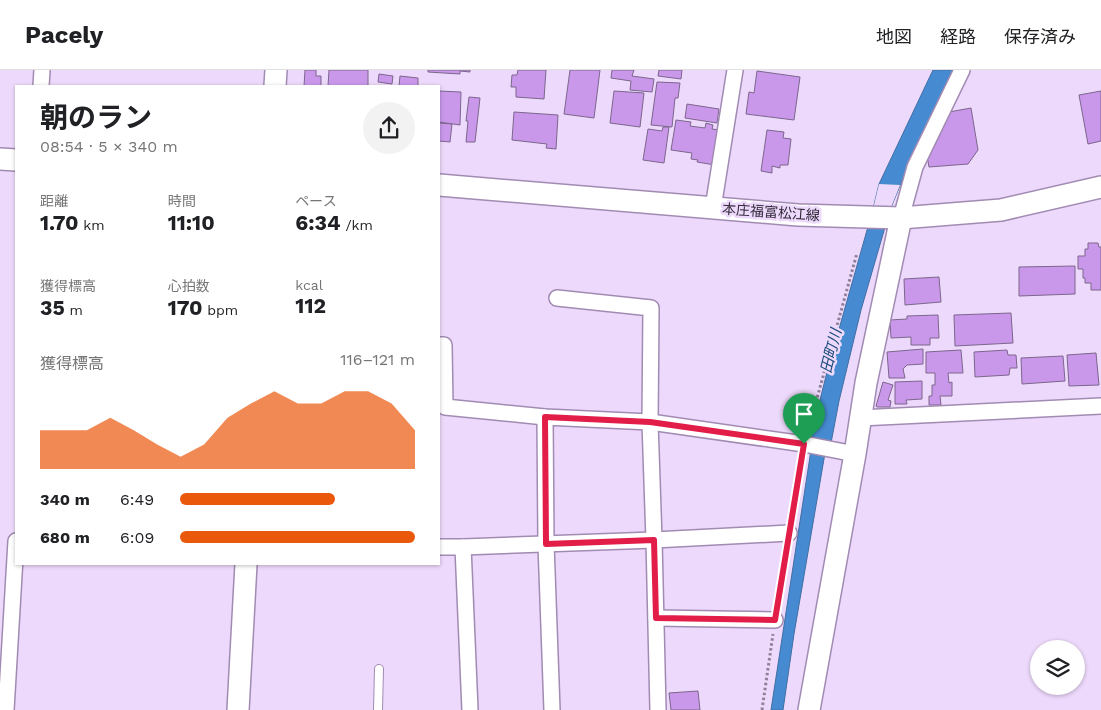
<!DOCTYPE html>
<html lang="ja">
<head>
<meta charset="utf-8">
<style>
  body { margin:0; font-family:"Work Sans","Noto Sans JP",sans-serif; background:#f2f2f2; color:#202124; height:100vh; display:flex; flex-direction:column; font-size:19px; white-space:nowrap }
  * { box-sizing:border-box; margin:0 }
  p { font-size:16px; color:#757577 }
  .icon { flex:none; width:28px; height:28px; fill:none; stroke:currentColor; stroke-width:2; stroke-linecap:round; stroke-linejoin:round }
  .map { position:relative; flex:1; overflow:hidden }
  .side { position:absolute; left:15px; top:15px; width:425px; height:480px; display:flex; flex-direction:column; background:#fff; border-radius:0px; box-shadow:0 1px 4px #0004 }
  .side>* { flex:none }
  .fabs { position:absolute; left:1030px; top:570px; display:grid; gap:10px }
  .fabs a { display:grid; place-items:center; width:55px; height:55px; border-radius:50%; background:#fff; box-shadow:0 1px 4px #0004; font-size:25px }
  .pin { position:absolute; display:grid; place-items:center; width:42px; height:42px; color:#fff; margin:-51px -21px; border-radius:50% 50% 50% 0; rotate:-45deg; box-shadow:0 0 5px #0007 }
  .pin .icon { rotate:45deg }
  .round { display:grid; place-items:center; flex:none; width:52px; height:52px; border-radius:26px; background:#f2f2f2 }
  .summary { display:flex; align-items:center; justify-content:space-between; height:85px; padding:0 25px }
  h1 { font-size:28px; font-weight:700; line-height:38px }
  .figures { display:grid; grid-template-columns:repeat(3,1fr); gap:8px; height:85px; padding:5px 25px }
  .figures div { display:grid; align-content:center }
  .figures b { font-size:21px; font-weight:700 }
  .figures small { font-size:14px; font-weight:400 }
  .figures p { font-size:14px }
  .chart { height:140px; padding:10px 25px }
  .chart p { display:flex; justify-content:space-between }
  .chart svg { width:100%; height:90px; margin-top:5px; fill:#ea580c; opacity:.7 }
  ul { padding:0 25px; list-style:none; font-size:16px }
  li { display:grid; grid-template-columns:80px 60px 1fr; align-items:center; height:38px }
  li i { height:12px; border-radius:6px; background:#ea580c }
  header { display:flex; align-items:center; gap:30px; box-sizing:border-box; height:70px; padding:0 25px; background:#fff; border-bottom:1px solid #e0e0e0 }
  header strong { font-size:24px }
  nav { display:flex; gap:28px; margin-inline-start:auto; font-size:18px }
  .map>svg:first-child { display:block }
</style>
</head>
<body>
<header>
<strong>Pacely</strong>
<nav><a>地図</a><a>経路</a><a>保存済み</a></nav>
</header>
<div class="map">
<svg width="1101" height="640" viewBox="0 0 1101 640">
  <rect width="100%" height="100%" fill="#edd9fb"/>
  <path fill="#468bd1" stroke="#416ea4" d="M933,0H955L908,96L890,140L861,240L839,331L831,373L825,383L794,564L783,640H771L811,380L810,370L828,298L873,139L879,114Z"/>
  <path fill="#edd9fb" d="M879,114L900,115L890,140L873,139Z"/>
  <g fill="#ca98eb" stroke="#7c668c">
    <path d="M305,0H316V6H321V16H304Z"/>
    <path d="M329,0H368V16H328Z"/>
    <path d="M428,0H470V2L460,1V4L428,2Z"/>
    <path d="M518,0H546L544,29L516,27V17H511L512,5H517Z"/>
    <path d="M570,0H600L594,48L564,44Z"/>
    <path d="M612,0H634L632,6L654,9L652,22L630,20L631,11L611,8Z"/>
    <path d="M659,0H682L681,9L658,6Z"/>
    <path d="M757,1L800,7L794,50L746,44L749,22L754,23Z"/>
    <path d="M379,4L393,6L392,14L378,12Z"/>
    <path d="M400,6L418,8V16H399Z"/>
    <path d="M657,12L680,13L678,28H675L672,57L651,55Z"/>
    <path d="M439,21L461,22L460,55L439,52Z"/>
    <path d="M614,21L644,23L640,57L610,53Z"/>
    <path d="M1101,21V71L1088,74L1079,25Z"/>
    <path d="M469,27L480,28L475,72H466L468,51H466Z"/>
    <path d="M687,34L719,39L717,53L685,48Z"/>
    <path d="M971,38L978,80L968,94L929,97L927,86L949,42Z"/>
    <path d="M514,42L558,45L556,79L546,78L547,74L512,70Z"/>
    <path d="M676,50L691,52L690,56L705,58L706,53L713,55L712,59L720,60L715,95L697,92L698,90L691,89L692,83L671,80Z"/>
    <path d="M439,53L452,54L450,72L439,71Z"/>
    <path d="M663,57H669L664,93L643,90L648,59L662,61Z"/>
    <path d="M767,60L784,62L783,68L791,69L788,95H780V98L772,96V103L761,101Z"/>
    <path d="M1088,173H1098L1099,177H1101V220H1091V213H1085V208H1083V199H1078V186H1085V179H1088Z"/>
    <path d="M1075,196V224L1019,226V197Z"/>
    <path d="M939,207L941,232L905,235L904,209Z"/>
    <path d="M1011,243L1013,273L955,276L954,245Z"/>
    <path d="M938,245L939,268H930V275H911V267L891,268L890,250L907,249V246Z"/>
    <path d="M923,279V294L907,295L903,299L905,308H889L887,282Z"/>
    <path d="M961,280L963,303H948L949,313L952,312V326H940L941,335H929V326H932V315H935V303H926V282Z"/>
    <path d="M1007,280L1008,285H1016L1017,298H1010L1009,305L975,307L974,282Z"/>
    <path d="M1096,283L1099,315L1069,316L1067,285Z"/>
    <path d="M1063,286L1065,311L1022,314L1021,288Z"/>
    <path d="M922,311V329L906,330L907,334H895V312Z"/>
    <path d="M883,312L893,315L888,330L891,331L890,337H877L876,336Z"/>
    <path d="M698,621L700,640H671L669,623Z"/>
  </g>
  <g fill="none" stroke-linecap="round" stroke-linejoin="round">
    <g stroke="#a28bb3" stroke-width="10">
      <path id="lane" d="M378,640L379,599"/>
    </g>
    <g stroke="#a28bb3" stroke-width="18">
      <g id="street">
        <path d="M41,16L42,0"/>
        <path d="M713,138L735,0"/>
        <path d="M901,148L915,97L962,0"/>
        <path d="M557,228L651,238L650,352L654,470L658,640"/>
        <path d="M439,275H444L445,337L545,347L650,352L804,374L855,384"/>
        <path d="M545,347L546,474L552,640"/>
        <path d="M860,348L1101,336"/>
        <path d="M439,477H463L654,470L789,463"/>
        <path d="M463,477L470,640"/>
        <path d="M656,548L775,550"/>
        <path d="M6,640L16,471"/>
      </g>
    </g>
    <g stroke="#a28bb3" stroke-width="24">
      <g id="secondary">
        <path d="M275,16L276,0"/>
        <path d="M0,89L16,90"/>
        <path d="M439,115L798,145L901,148L1001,140L1101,117"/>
        <path d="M238,640L246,494"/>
        <path d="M809,640L855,384L866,313L901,148"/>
      </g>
    </g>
    <g stroke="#8f8099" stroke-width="3" stroke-dasharray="2.5 2.5" stroke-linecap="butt">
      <path d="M808,361L857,183"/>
      <path d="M791,449L802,389"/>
      <path d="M778,536L787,478"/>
      <path d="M762,640L773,564"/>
    </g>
    <use href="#lane" stroke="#fff" stroke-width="8"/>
    <use href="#street" stroke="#fff" stroke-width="15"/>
    <use href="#secondary" stroke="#fff" stroke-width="21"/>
  </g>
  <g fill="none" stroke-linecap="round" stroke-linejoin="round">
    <g stroke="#fff" stroke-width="10">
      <path id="route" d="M545,347L650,352L804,374L775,550L656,548L654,470L546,474Z"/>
    </g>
    <use href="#route" stroke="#e11d48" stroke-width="6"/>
  </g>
  <g text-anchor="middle" stroke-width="5" stroke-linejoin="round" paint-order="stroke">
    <g font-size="14" fill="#342a3a" stroke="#edd9fb">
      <text transform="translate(771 142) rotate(4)" y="5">本庄福富松江線</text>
    </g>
    <g font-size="15" font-style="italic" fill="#1c4c7b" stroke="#edd9fb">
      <text transform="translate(831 281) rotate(-76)" y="5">田町川</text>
    </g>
  </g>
</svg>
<div class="fabs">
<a><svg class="icon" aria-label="layers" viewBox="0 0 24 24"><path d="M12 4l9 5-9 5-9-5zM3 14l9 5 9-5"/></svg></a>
</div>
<div class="pin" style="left:804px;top:374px;background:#1e9e55"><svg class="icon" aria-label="arrive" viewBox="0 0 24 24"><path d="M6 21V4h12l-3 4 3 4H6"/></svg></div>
<section class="side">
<div class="summary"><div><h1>朝のラン</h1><p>08:54 · 5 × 340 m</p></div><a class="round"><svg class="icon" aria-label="share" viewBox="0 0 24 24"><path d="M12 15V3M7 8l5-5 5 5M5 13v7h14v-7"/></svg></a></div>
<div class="figures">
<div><p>距離</p><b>1.70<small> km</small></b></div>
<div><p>時間</p><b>11:10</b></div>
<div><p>ペース</p><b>6:34<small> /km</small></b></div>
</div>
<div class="figures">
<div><p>獲得標高</p><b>35<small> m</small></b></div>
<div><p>心拍数</p><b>170<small> bpm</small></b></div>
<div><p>kcal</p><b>112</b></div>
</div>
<div class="chart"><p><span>獲得標高</span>116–121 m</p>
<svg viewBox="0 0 160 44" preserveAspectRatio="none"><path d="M0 44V25L10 25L20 25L30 19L40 25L50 32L60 38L70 32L80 19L90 12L100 6L110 12L120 12L130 6L140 6L150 12L160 25V44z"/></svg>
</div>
<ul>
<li><b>340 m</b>6:49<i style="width:66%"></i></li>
<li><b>680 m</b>6:09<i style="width:100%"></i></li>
</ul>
</section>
</div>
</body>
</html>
